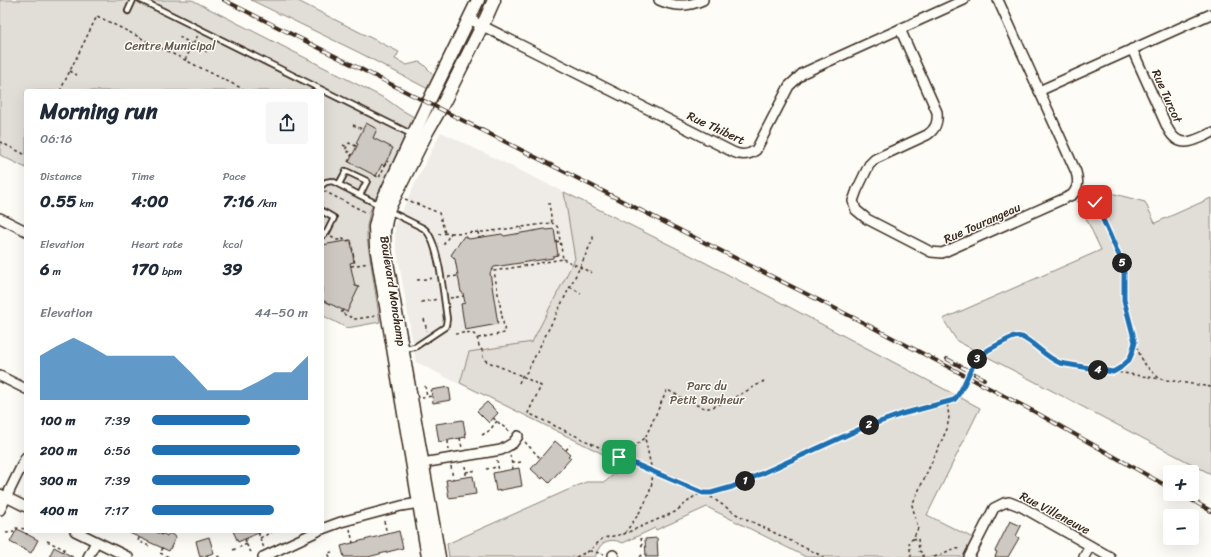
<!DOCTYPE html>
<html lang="en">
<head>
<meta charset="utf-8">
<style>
  body { margin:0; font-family:Sriracha,sans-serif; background:#f6f6f7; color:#1f2937; height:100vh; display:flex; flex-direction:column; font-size:15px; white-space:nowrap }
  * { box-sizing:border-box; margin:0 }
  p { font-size:13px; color:#747a83 }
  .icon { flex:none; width:22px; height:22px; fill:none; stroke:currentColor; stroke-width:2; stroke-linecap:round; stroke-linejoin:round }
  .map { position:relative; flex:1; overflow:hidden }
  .panel { position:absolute; left:24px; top:89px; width:300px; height:444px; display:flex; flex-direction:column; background:#fff; border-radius:4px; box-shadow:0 4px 16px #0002 }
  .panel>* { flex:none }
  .fabs { position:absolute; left:1163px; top:465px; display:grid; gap:8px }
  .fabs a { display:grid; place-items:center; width:36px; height:36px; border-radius:4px; background:#fff; box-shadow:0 4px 16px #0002; font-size:20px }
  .pin { position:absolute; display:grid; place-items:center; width:34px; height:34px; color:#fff; margin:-17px; border-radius:8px; box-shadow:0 2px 6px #0006 }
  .km { position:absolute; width:20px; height:20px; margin:-10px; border-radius:50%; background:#222; color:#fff; font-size:11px; line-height:20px; text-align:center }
  .round { display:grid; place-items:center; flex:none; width:42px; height:42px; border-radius:4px; background:#f6f6f7 }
  .headline { display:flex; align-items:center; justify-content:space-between; height:68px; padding:0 16px }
  h1 { font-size:22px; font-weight:700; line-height:30px }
  .metrics { display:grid; grid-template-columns:repeat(3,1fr); gap:6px; height:68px; padding:4px 16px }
  .metrics div { display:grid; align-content:center }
  .metrics b { font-size:17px; font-weight:700 }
  .metrics small { font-size:11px; font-weight:400 }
  .metrics p { font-size:11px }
  .chart { height:112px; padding:8px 16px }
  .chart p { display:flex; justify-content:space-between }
  .chart svg { width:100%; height:72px; margin-top:4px; fill:#1f6fb2; opacity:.7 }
  ul { padding:0 16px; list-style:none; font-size:13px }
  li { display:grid; grid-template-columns:64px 48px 1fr; align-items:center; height:30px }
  li i { height:10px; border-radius:5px; background:#1f6fb2 }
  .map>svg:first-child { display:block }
</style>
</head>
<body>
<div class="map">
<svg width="1211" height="557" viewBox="0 0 1211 557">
  <rect width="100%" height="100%" fill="#fdfcf7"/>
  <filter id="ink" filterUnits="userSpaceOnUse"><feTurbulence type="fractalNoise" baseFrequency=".025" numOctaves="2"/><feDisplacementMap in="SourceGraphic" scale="8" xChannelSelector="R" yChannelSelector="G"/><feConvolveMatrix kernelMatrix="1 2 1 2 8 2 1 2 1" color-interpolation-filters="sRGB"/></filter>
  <g filter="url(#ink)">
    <path fill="#efece7" d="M441,132L564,192L575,259L532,342L469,352L459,384L416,362L395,239V224Z"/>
    <g fill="#e1ded7" stroke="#8e847a">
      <path d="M0,0H192L386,99L400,109L414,117L370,211L367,226V238L380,322L347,328L322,315V91H26V168L0,155Z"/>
      <path d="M251,0H296L399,52L395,59L407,65L419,62L423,64L434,75L428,89L360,53Z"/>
      <path d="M1084,186L1145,202L1155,223L1211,198V474L957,341L943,319L1101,250L1079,203L1076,200L1081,193Z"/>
      <path d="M564,192L706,263L980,408L927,515L973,538L964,557H806L707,507L656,530L655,528L623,543C615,539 604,539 599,548C597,551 597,554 595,557H449L447,544L449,543L586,482H605L621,468L611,458L460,383L469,352L532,342L575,259Z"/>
    </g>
    <g fill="#cdc8c2" stroke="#3b2a1e">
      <path d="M366,123L377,129L373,138L393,148L384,166L382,164L376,176L349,162L358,144L356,143Z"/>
      <path d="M545,229L547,230L554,229L558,255L553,256V258L494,267L490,273L498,324L465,330L461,304L465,303L463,293L461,292L455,259L451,255L464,236L469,239L502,234L504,236Z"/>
      <path d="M351,240L354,262L350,263L355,286L359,287L347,312L322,300V245Z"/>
      <path d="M449,387L451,400L433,403L431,390Z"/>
      <path d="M487,402L498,413L489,423L477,411Z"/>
      <path d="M463,420L466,437L439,442L436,424Z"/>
      <path d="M555,441L570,454L568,456L571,458L549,483L543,477L542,479L531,469Z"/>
      <path d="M519,468L522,486L496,491L493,473Z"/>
      <path d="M473,476L476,494L449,498L446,480Z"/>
      <path d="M1010,521L1021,526L1016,536L1019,538L1008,557H995L997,552L995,551Z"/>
      <path d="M17,529L38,540L31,553L10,542Z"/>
      <path d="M125,531H154L162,535V533L167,536L169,533L176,537L169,551Z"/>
      <path d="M233,531H263L238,542Z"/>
      <path d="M399,531L403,548L368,557H344L341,546Z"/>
      <path d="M209,537L214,553L200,557L196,541Z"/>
      <path d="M657,538L658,557H646L645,539Z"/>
      <path d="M54,547L73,557H49Z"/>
    </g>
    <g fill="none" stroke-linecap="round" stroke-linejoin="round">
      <g stroke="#3b2a1e" stroke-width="8">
        <g id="service">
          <path d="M141,0L413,135"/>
          <path d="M128,11L133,0"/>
          <path d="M339,184L346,171L367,181L360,195"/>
          <path d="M322,185L326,182L332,181L379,205"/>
          <path d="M322,211L334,218L327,232L322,236"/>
          <path d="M389,211L423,228C439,237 444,300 447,319L446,325L445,327L415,347L404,349"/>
        </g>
      </g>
      <g stroke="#3b2a1e" stroke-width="12">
        <g id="minor">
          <path d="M659,0C674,7 688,7 703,0"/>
          <path d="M469,19L733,152C741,156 749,155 756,150L789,86L803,73L964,0"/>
          <path d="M900,29L937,112C938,122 936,129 927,135L875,159L869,165L857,190L853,201L856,210L867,219L931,252L942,253L1072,195C1078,188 1079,182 1076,172L998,0"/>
          <path d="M1132,49L1168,129C1179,150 1194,141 1211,133"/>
          <path d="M1039,91L1211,14"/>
          <path d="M0,218L26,231"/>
          <path d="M0,376L26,389"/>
          <path d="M416,464L501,450L513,443L518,436"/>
          <path d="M0,494L26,507"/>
          <path d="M0,510L26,457"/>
          <path d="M322,529L341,522L401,506L425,502"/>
          <path d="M75,531L128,557"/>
          <path d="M613,555L614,557"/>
          <path d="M88,557L96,542"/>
          <path d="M263,557L318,531"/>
          <path d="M969,557L994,508L1004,503L1009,502L1022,507L1110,557"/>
          <path d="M1084,557L1090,546"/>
        </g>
      </g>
      <g stroke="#3b2a1e" stroke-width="15">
        <g id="tertiary">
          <path d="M428,557L376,246L375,227L380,206L428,103L478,0"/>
          <path d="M439,557L384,245V231L388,210L427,132L443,104L486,18L494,0"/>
        </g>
      </g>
      <g stroke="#3b2a1e" stroke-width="1.5" stroke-dasharray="3 3" stroke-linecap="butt">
        <path d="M179,37L200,48H202L207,52"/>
        <path d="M185,60L198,35"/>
        <path d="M70,71L77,75"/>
        <path d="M60,91L97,16L247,91"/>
        <path d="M353,125L362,129"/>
        <path d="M0,142L26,155"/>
        <path d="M343,145L347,147"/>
        <path d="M348,162L352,154L345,150L349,143L356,146L357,143"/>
        <path d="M375,175L379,178L387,161L388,162"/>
        <path d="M324,191L367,213"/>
        <path d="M1083,193L1091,197L1096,203C1105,223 1117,242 1123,263C1125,273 1122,283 1123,293C1124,311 1135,349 1145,364C1149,370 1155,374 1160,379"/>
        <path d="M405,199L439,213L445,233"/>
        <path d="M521,227L522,233"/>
        <path d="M478,232L479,238"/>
        <path d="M451,233L484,232L552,223L549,203"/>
        <path d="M438,234L451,233L442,247"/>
        <path d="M331,237L337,240L344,239L345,241L351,240L355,265"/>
        <path d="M556,242L560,241"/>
        <path d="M563,259L592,273"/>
        <path d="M351,266L369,263"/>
        <path d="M448,277L458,276"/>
        <path d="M417,280L435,278"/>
        <path d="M570,287L577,291L581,294"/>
        <path d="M450,298L464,296"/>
        <path d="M421,302L438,299"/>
        <path d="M343,310L341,313L355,319L377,316"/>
        <path d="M424,319L427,331"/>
        <path d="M455,334C465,333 475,329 478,341C479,346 479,347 482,350L483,358L486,361L522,376L541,386L528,413L624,459"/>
        <path d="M478,338L505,333L494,271L563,259L558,228L556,225L552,223"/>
        <path d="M1113,372C1126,366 1132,357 1135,343"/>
        <path d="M764,381C756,386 715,409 707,408C696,407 678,395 667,390L645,438L652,471L711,497L736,514L824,557"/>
        <path d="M519,383L522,376L527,372L580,267L593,239V234"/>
        <path d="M425,386L427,397"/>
        <path d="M422,398L432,396"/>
        <path d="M493,418L510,432"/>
        <path d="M482,435L489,431L497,421"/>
        <path d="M460,438L462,448"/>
        <path d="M448,441L449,451"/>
        <path d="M525,442L540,458"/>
        <path d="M566,450L570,445"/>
        <path d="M510,455L513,469"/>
        <path d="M497,460L499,472"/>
        <path d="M512,463L522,462"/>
        <path d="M451,466L453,479"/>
        <path d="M465,466L466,472L477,470"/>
        <path d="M486,469L498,467"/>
        <path d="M466,472V477"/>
        <path d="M384,521L387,534"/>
        <path d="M350,529L353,543"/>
        <path d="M122,531L123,532"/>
        <path d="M6,533L14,532L16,528L26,529"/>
        <path d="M259,533V536L264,548"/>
        <path d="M625,533C637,516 655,494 652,471L624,459L634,447L645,438"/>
        <path d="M26,534L28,531"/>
        <path d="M139,538L138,541L149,546"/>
        <path d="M260,538L272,532"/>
        <path d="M641,538L642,546L646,548"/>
        <path d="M246,539L245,542L252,554"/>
        <path d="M913,539L918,538L919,551L923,553V557"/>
        <path d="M47,541L64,549L63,552"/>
        <path d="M163,548L160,553L169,557"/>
        <path d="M233,550L247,544"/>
        <path d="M590,551L604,554"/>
        <path d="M207,555L208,557"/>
        <path d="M217,557L222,555"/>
        <path d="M330,557L328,553L332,552"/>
        <path d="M576,557L589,551L603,538L624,534L675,512L696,495L711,493L732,487L859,429L902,414L954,400C964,389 968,373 976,361C984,349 1003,342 1016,336C1030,337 1040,352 1051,359C1053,361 1057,362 1060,363L1211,387"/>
        <path d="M640,557L642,555H646"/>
        <path d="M911,557L909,541L913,539L918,528L912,505L947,429L949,417L947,402"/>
        <path d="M934,557C945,554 951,547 962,549"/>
      </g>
      <use href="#service" stroke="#fdfcf7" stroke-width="4.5"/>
      <use href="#minor" stroke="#fdfcf7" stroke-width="9"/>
      <use href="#tertiary" stroke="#fdfcf7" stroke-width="12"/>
      <g stroke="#3b2a1e" stroke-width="4">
        <g id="rail">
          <path d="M224,0L864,323L1035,412L1170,488"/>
          <path d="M947,359L984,379"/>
          <path d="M1181,494L1211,511"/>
        </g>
      </g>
      <use href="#rail" stroke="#fdfcf7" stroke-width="2.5" stroke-dasharray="8" stroke-linecap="butt"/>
    </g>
  </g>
  <g fill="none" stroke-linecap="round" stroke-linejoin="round" filter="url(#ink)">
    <g stroke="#fff" stroke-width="8">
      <path id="route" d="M619,457L703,493H711L732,487L860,429L902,414L954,400C965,389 967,372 977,360C984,351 995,346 1005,341C1010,338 1016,335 1022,337C1036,344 1045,357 1060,363L1113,372L1120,368L1129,360L1132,353L1135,342L1124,300V269L1122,262L1095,202"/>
    </g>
    <use href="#route" stroke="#1f6fb2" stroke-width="5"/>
  </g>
  <g text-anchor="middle" stroke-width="3" stroke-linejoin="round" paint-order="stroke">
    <g font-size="12" fill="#64574c" stroke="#fdfcf7">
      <text x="170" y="50">Centre Municipal</text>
      <text x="707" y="390">Parc du<tspan x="707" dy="14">Petit Bonheur</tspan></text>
    </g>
    <g font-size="12" fill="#3b2a1e" stroke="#fdfcf7">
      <text transform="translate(1167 96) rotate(66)" y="4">Rue Turcot</text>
      <text transform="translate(716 128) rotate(25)" y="4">Rue Thibert</text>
      <text transform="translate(982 223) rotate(-24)" y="4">Rue Tourangeau</text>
      <text transform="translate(393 291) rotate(81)" y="4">Boulevard Monchamp</text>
      <text transform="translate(1055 513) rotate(28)" y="4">Rue Villeneuve</text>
    </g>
  </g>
</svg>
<div class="fabs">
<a>+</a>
<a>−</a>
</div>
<div class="pin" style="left:619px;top:457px;background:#1e9e55"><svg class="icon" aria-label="arrive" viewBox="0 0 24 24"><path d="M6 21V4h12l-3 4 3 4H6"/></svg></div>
<div class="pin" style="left:1095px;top:202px;background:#d93025"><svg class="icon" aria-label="check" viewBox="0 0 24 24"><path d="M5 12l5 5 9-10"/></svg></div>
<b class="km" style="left:745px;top:481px">1</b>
<b class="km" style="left:869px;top:425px">2</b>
<b class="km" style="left:977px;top:359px">3</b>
<b class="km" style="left:1098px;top:370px">4</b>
<b class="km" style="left:1122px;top:263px">5</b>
<section class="panel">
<div class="headline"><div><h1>Morning run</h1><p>06:16</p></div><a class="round"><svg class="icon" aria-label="share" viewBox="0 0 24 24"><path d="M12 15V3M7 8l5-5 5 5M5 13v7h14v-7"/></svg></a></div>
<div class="metrics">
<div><p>Distance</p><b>0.55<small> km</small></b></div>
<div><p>Time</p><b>4:00</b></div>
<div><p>Pace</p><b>7:16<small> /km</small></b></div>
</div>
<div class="metrics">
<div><p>Elevation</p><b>6<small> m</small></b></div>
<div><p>Heart rate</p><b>170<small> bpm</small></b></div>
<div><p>kcal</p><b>39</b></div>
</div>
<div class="chart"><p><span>Elevation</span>44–50 m</p>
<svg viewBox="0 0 160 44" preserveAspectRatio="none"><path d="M0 44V17L10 11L20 6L30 11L40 17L50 17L60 17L70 17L80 17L90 27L100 38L110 38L120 38L130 33L140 27L150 27L160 17V44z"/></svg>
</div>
<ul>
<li><b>100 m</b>7:39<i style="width:63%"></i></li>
<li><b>200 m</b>6:56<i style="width:95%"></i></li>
<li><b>300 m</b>7:39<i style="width:63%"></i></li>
<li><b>400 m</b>7:17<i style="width:78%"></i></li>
</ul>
</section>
</div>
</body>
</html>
